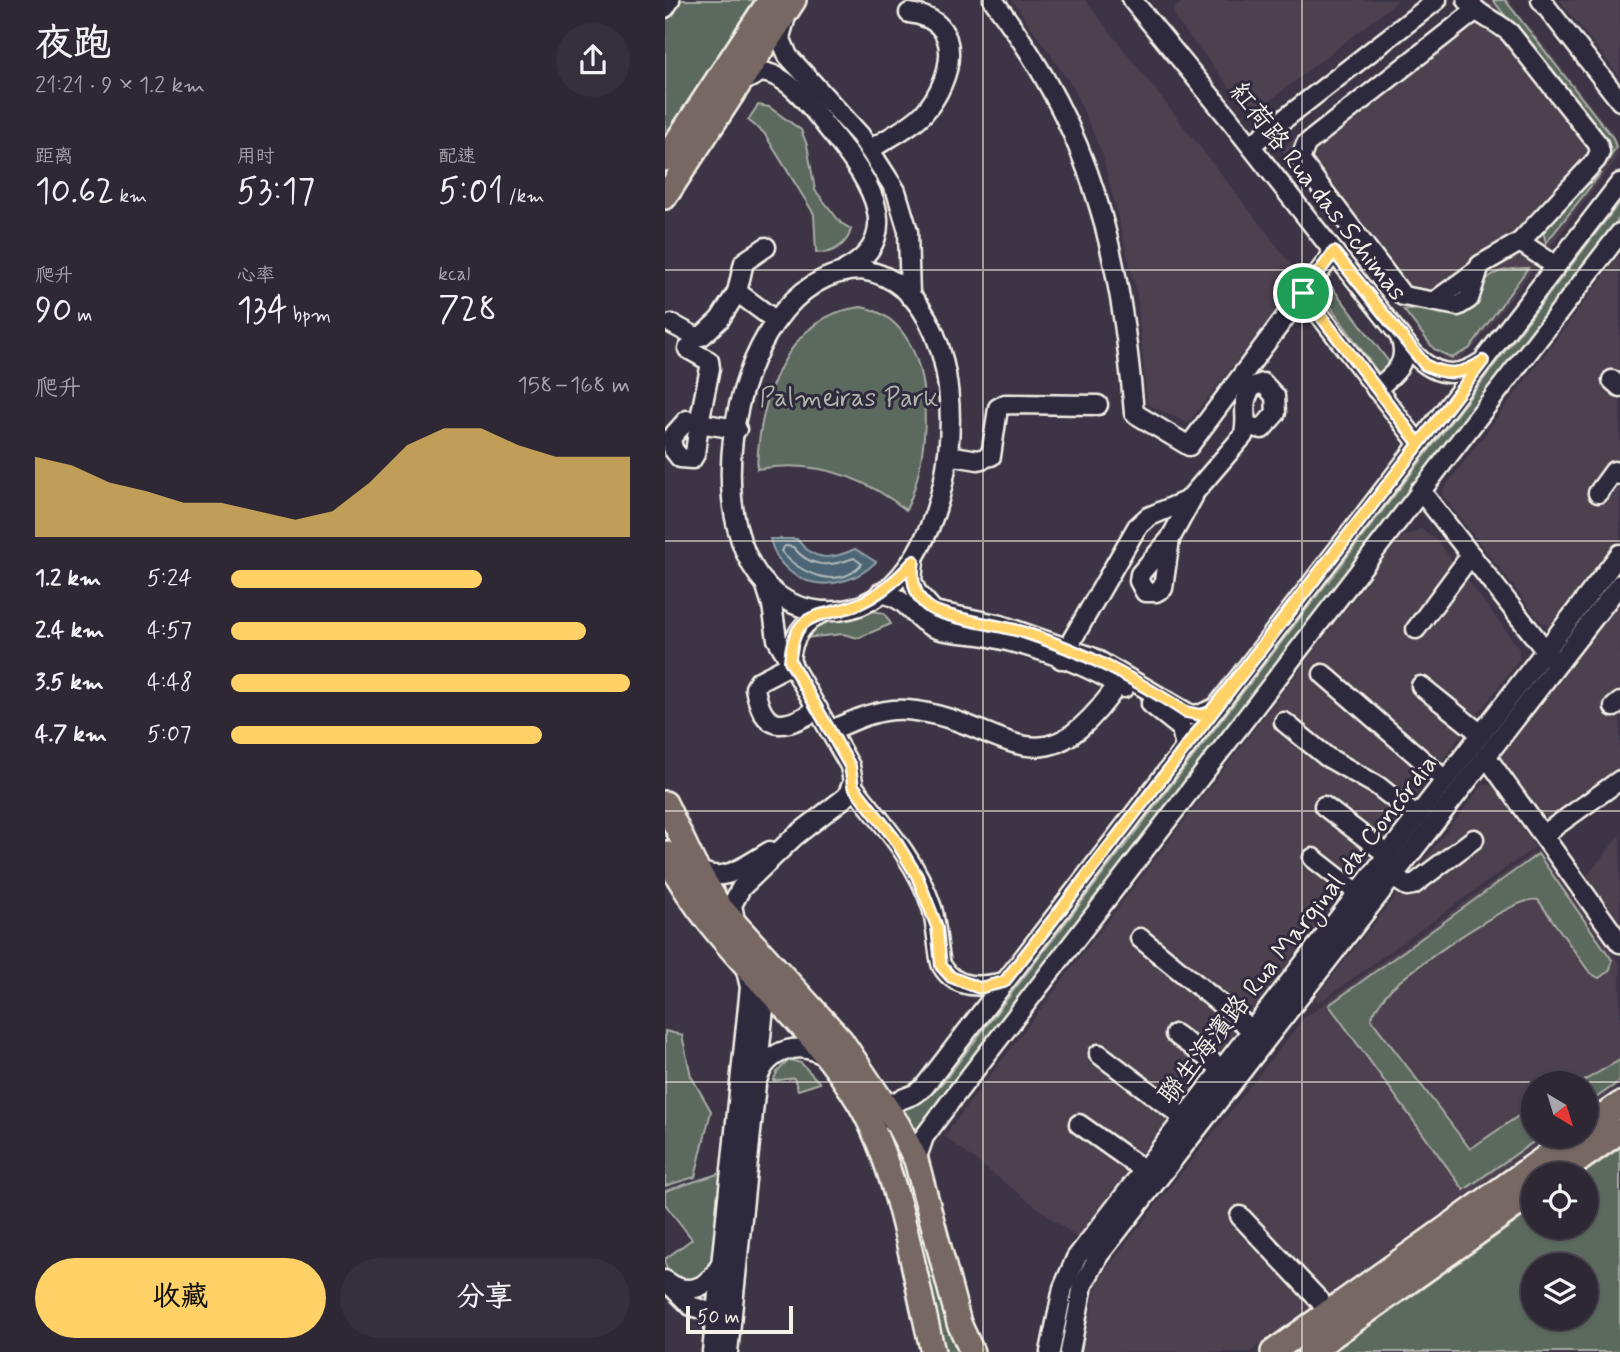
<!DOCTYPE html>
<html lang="zh">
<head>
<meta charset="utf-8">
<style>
  body { margin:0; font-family:Mynerve,"LXGW WenKai TC",sans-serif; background:#362f3c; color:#f1f3f6; height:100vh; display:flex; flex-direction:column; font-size:26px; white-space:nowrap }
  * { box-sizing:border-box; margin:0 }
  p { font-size:23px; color:#a7a5ac }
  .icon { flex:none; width:38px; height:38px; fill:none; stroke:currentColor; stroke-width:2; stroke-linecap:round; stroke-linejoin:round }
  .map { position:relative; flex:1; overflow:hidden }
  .drawer { display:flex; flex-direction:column; background:#2e2734; width:665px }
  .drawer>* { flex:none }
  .needle { width:46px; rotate:142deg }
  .tools { position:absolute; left:856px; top:1071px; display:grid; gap:14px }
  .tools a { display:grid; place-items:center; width:77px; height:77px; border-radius:50%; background:#2e2734; box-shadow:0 2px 5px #0004,0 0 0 2px #49444f; font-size:35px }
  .scale { position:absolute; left:21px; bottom:18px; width:107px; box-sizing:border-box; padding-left:7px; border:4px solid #f4f1e8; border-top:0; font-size:19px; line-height:24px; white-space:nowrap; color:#f4f1e8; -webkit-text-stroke:5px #2f2a3d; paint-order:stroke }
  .pin { position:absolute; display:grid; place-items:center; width:60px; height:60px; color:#fff; margin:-30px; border:4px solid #fff; border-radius:50%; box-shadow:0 2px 7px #0007 }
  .round { display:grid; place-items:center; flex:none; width:74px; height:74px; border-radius:37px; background:#362f3c }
  .overview { display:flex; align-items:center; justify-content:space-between; height:119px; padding:0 35px }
  h1 { font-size:38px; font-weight:600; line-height:52px }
  .figures { display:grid; grid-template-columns:repeat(3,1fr); gap:10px; height:119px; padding:7px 35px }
  .figures div { display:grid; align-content:center }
  .figures b { font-size:35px; font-weight:600 }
  .figures small { font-size:19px; font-weight:400 }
  .figures p { font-size:19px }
  .chart { height:196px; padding:14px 35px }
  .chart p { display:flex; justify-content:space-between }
  .chart svg { width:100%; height:126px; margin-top:7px; fill:#ffd166; opacity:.7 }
  .cta { display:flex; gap:14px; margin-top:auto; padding:14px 35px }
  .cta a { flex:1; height:80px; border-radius:42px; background:#ffd166; color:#111; font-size:28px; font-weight:600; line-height:80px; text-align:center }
  .cta a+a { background:#362f3c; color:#f1f3f6 }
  ul { padding:0 35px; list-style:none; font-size:23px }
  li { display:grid; grid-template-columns:112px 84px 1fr; align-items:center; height:52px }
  li i { height:18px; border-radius:9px; background:#ffd166 }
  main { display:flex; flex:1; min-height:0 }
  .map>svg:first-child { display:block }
</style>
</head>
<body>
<main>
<section class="drawer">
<div class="overview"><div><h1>夜跑</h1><p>21:21 · 9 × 1.2 km</p></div><a class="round"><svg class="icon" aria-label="share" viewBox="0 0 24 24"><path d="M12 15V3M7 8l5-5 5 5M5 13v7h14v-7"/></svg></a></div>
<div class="figures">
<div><p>距离</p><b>10.62<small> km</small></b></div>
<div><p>用时</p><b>53:17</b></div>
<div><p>配速</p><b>5:01<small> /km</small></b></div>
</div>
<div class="figures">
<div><p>爬升</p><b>90<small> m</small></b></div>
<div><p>心率</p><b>134<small> bpm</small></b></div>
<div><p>kcal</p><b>728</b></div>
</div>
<div class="chart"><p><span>爬升</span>158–168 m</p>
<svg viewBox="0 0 160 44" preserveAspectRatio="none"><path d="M0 44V16L10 19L20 25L30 28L40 32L50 32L60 35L70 38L80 35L90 25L100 12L110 6L120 6L130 12L140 16L150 16L160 16V44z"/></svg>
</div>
<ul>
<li><b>1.2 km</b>5:24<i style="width:63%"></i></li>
<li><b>2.4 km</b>4:57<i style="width:89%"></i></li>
<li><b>3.5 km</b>4:48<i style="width:100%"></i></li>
<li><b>4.7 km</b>5:07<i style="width:78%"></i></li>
</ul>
<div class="cta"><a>收藏</a><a>分享</a></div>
</section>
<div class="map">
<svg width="955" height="1352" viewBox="0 0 955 1352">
  <rect width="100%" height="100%" fill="#3d3446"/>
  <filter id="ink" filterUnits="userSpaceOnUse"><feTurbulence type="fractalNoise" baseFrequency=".0143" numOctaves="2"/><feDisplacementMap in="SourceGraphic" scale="14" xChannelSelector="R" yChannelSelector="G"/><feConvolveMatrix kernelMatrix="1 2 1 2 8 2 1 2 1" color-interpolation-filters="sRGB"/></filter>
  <g filter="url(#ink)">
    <g fill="#4e4150">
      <path d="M347,0H420L637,278L523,423L482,404L472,294L437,153L408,87Z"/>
      <path d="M519,0H734L599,105L590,109L577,103L510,18L509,9Z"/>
      <path d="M807,0H843L948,134L954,151L950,161L809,347L791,361L784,362L764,346L623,165L618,151L624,142Z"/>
      <path d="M894,0H955V77L895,1Z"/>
      <path d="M955,254V539L891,623L885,626L875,621L778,496L777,491Z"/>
      <path d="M756,529L770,538L804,582L853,647L855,659L412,1238L279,1136L734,539Z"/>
      <path d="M955,601V771L890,817L883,818L874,812L837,764L836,757Z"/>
      <path d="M818,785H826L830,789L870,847L658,1000L651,1001V997Z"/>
      <path d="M955,835V924L922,876Z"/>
      <path d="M873,850L955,964V1085L921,1110L920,1083H868V1136H884L585,1352H417L433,1279L638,1019Z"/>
    </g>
    <g fill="#5c695f" stroke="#a8ada4" stroke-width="2" fill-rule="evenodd">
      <path d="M0,0H89L0,136Z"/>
      <path d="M828,0H840L948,138L951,147L943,161L931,133Z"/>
      <path d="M93,105L104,107L136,130L142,145L150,190L176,223L186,229C183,244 166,256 151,252L149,214L99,133L83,120Z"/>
      <path d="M936,173L881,243L877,227L881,220Z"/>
      <path d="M955,202V217L251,1134L235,1110L263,1098L279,1081Z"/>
      <path d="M863,268L804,349L787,358L769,349L739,310L762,309L795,316C833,294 798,270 863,268Z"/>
      <path d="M662,285L667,287L727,366L720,376L714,374L660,299L657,292Z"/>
      <path d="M196,307C276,321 268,454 241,510C197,475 149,459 92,469C94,404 119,315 196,307Z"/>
      <path d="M207,611L219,613L226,624L193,638L178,634L139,638C153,616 184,618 207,611Z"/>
      <path d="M873,854L947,960L945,970L934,978L925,973L873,900C850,894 747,969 727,988C719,996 710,1009 706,1019L805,1149L868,1106V1136H877L799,1190L664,1005Z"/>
      <path d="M0,1031L17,1035L26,1076L46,1111L30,1177L0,1186Z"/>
      <path d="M124,1060L136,1063L155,1083L133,1090L129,1078L108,1081L112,1072Z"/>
      <path d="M955,1060V1081L921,1105L920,1083H915Z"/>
      <path d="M232,1142L248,1180L297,1352H277L250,1217L230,1145Z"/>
      <path d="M955,1148V1352H668L868,1210V1227H920V1174H918ZM868,1265H920V1318H868Z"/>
      <path d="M56,1173C55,1197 58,1240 49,1261C40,1283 0,1290 0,1259L27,1239L0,1204V1191Z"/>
    </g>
    <path fill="#4c6576" stroke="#8f9da4" stroke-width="2" d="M105,539H132C149,562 166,560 190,549L211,562C176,596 118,591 105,539Z"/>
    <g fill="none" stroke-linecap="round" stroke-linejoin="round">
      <path stroke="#b1b9ba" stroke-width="2" d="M120,546L128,547C146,569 165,567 189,558L197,564C174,591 134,574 116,551Z"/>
      <g stroke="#f4f1e8" stroke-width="23">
        <g id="minor">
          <path d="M328,0C428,132 455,251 469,413L524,446L669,252"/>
          <path d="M467,0L566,121L749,354C768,374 790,380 815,363"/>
          <path d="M802,0C814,17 831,20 845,33L933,144L935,152L931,160L855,242"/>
          <path d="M876,0L955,101"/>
          <path d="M0,8L5,0"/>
          <path d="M810,11L641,144L635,160L738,296L793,306L804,299L815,265L855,242L891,266"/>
          <path d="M120,20L115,37L123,56L195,135L231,191L243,231L245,296"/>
          <path d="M77,82L96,72C123,74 145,106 161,126C194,167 249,233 180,270"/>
          <path d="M586,145L772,0"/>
          <path d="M205,150C222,138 245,128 259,113C287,81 303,20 244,13"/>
          <path d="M197,270C335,290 302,622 157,611C8,599 56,271 197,270Z"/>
          <path d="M72,292L79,262L101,247"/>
          <path d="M638,293L754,444"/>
          <path d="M770,301L811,271"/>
          <path d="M7,324L29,336H37L55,319L72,292L111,321"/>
          <path d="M23,349L44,361L45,368L34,423L22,420L6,438L8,449L15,458L27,459L30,454L34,423L72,429"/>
          <path d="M947,380L955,387"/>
          <path d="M711,389C730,374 745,362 735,337"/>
          <path d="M283,455L313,460L326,456L333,408L340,404L433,405"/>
          <path d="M755,490L887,659"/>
          <path d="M933,493L949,471L955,475"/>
          <path d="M505,539L475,574L474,581L480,592H491L498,588L505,539L528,497"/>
          <path d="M249,561L247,580L251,591L269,611L336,625L427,657L526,715L536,714L550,708"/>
          <path d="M215,593C246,598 246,620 272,629C288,634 307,633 325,637C371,647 419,663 459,688"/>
          <path d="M751,629L806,555"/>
          <path d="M396,659L472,527L483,517L523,500L578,436C585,418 573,402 589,386L598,383L610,396L611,413L597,429L582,426"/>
          <path d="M125,661C127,636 138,621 161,611"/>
          <path d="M127,664L94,681L90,688C98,734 119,730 153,709"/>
          <path d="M658,674L780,780"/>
          <path d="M756,686L816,734"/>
          <path d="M486,704L516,728L520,748"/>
          <path d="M949,707L955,702"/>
          <path d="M619,722L662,757L713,786L752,817"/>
          <path d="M165,731C191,719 214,708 242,710C342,719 371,802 453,684"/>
          <path d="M821,756L955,943"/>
          <path d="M188,786C217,823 252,861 267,908C271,920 274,962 277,966C291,990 316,987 339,982"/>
          <path d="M659,806L723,855"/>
          <path d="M878,835L955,780"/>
          <path d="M648,858L693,893"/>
          <path d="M30,866C54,889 82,864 105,851"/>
          <path d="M718,871L742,886L748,885L809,839"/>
          <path d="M71,925L67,905L76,888L129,837L182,796L188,782L185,766L112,639L107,605L100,583"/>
          <path d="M475,938L587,1030"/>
          <path d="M510,1034L557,1069"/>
          <path d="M434,1054L519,1118"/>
          <path d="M93,1078C103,1049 136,1040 161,1057"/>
          <path d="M217,1119L222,1105L250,1094L259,1087L955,183"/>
          <path d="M414,1124L479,1170"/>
          <path d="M251,1160L259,1137L285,1102L955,233"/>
          <path d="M575,1216L655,1301L659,1308L655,1318"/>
          <path d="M0,1280L26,1306L61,1317"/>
          <path d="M3,1282C22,1296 44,1288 54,1267"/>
          <path d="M47,1352L85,987L80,966"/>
          <path d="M63,1352L101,989"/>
          <path d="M385,1352L398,1288L411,1258L955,554"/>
          <path d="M405,1352L418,1285L434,1255L955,584"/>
        </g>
      </g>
      <g stroke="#f4f1e8" stroke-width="28">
        <g id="major">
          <path d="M0,159L105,0"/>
          <path d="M0,197L129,0"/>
          <path d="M0,803L29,864L54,906L176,1040L233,1125L251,1160L294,1323L307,1352"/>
          <path d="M0,853C48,952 140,1011 195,1104C234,1171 249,1275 268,1352"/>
          <path d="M920,1128L955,1104"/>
          <path d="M894,1174L955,1131"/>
          <path d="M608,1352L910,1136"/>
          <path d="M645,1352L868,1193"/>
        </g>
      </g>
      <use href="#minor" stroke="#2f2a3d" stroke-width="18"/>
      <use href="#major" stroke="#776864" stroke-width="23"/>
    </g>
  </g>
  <g fill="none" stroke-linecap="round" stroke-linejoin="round" filter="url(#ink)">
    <g stroke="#fff" stroke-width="14">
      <path id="route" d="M638,293L754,444L545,712L536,715L521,712C464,676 423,653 358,632C338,626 277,617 265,608C249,597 246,579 249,561C233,579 216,594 193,604C157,620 129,606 125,661L185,766L188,786L229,838L252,876L272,927L276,966L286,977L314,988L339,982L397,908L818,361C797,375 781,376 760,365L669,252L638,293"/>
    </g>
    <use href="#route" stroke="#ffd166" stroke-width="9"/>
  </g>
  <path fill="none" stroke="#f4f1e8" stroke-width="2" stroke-opacity="0.55" d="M318,0V1352M637,0V1352M0,270H955M0,541H955M0,811H955M0,1082H955"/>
  <g text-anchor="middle" stroke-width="6" stroke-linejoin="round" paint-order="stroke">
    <g font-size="26" fill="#f4f1e8" stroke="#2f2a3d">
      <text transform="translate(654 191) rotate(52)" y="9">紅荷路 Rua das Schimas</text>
      <text transform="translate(632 929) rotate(-52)" y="9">聯生海濱路 Rua Marginal da Concórdia</text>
    </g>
    <g font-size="26" fill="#b0b4aa" stroke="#2f2a3d">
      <text x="184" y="406">Palmeiras Park</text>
    </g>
  </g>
</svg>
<div class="tools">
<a><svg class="needle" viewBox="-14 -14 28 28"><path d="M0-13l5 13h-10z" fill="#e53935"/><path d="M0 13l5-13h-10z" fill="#a7a5ac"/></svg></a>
<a><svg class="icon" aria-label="locate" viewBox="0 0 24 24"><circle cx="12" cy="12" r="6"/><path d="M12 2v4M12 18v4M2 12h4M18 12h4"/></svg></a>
<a><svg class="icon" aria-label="layers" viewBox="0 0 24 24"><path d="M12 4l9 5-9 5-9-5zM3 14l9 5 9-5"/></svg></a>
</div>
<div class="scale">50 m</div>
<div class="pin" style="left:638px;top:293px;background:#1e9e55"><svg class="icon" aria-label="arrive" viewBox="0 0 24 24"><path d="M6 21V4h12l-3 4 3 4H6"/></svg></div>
</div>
</main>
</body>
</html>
